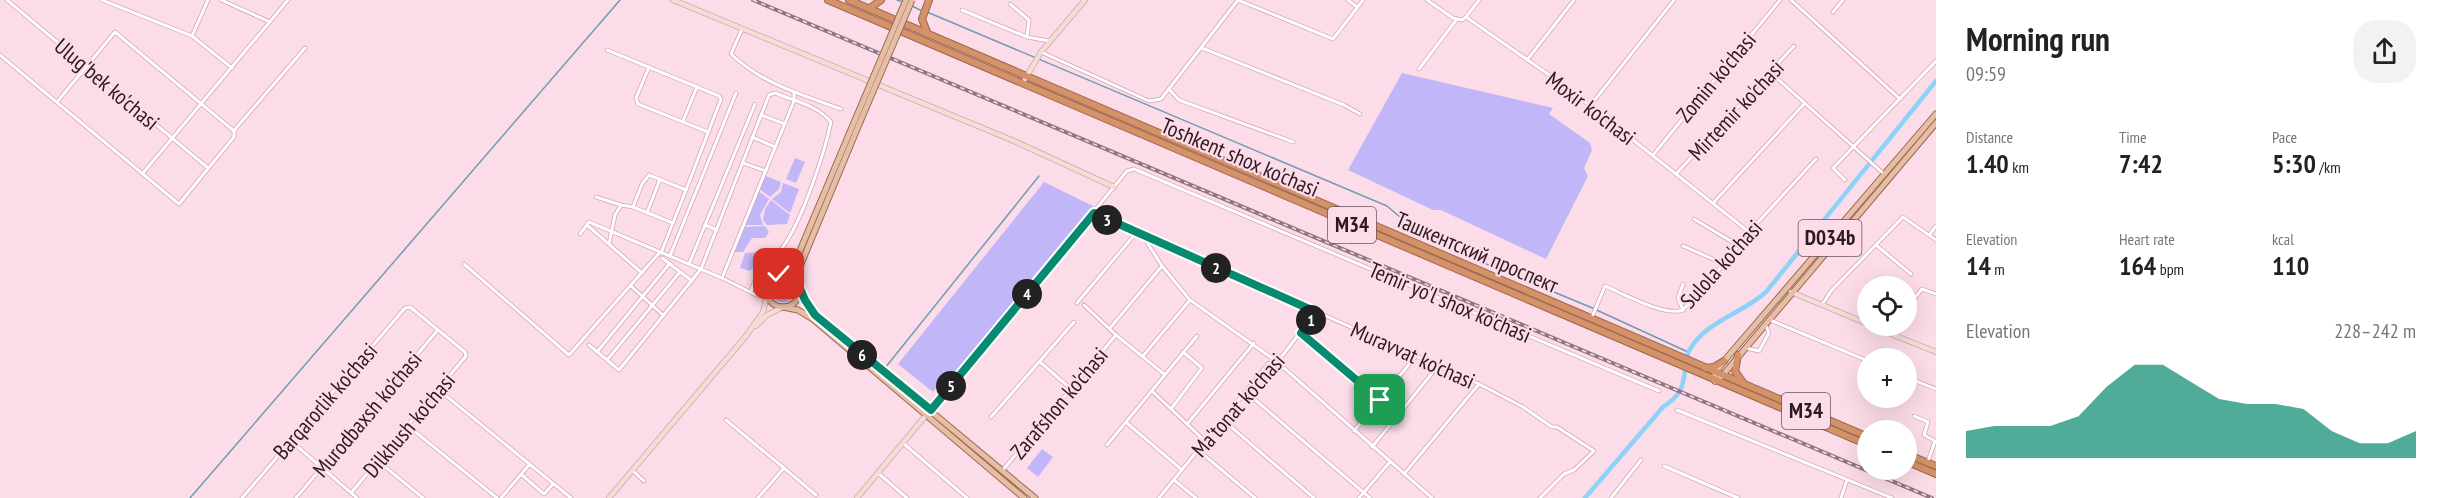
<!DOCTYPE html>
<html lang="en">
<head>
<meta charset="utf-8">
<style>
  body { margin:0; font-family:"PT Sans Narrow",sans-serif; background:#f2f2f2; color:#222; height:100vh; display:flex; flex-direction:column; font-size:22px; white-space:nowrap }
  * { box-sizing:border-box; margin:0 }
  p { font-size:20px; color:#767676 }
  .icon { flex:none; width:33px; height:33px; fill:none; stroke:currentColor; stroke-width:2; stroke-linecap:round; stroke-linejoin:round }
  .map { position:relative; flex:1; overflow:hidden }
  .details { display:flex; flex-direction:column; background:#fff; width:510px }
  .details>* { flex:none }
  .fabs { position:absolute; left:1857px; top:276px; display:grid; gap:12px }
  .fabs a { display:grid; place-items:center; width:60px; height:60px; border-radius:50%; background:#fff; box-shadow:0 6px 24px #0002; font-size:30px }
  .pin { position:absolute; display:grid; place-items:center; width:51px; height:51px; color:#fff; margin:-26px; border-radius:12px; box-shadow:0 3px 9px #0006 }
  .km { position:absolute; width:30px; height:30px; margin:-15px; border-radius:50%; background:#222; color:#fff; font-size:16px; line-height:30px; text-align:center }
  .round { display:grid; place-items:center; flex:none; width:63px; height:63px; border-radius:24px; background:#f2f2f2 }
  .head { display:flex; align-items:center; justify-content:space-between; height:102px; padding:0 30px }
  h1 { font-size:33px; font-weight:600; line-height:45px }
  .metrics { display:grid; grid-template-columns:repeat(3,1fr); gap:9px; height:102px; padding:6px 30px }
  .metrics div { display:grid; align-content:center }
  .metrics b { font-size:26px; font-weight:600 }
  .metrics small { font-size:16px; font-weight:400 }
  .metrics p { font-size:16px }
  .chart { height:168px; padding:12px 30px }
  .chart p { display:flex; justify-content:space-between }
  .chart svg { width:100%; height:108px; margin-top:6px; fill:#078a6f; opacity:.7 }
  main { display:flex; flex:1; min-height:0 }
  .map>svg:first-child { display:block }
</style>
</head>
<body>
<main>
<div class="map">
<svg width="1936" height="498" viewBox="0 0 1936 498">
  <rect width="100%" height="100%" fill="#fcdce8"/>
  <g fill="#c1b6f7">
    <path d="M1402,73L1553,108L1549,114L1590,143L1592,150L1584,168L1588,176L1546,259L1441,210H1433L1348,170Z"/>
    <path d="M795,158L805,162L796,183L786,179Z"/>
    <path d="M763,175L781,182L779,189L770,197L758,188Z"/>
    <path d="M1044,182L1095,207L952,380L946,376L933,392L898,364Z"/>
    <path d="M783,183L799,189L790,213L772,199L781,192Z"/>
    <path d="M757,190L769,199L760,215L763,225H744Z"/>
    <path d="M771,200L790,215L787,224L767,225L763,220L765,209Z"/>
    <path d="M765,226L769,232L765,238H752L743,252H733L743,227Z"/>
    <path d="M769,252L750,271L740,268L745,253Z"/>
    <circle cx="783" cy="290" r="12"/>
    <path d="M1042,449L1053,457L1038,477L1027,468Z"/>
  </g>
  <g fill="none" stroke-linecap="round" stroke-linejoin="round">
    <g stroke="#709bb8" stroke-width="1.5">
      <path d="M897,0L903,2"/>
      <path d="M910,5L922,11"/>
      <path d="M927,12L1387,206L1426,239L1590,307L1688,352"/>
      <path d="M885,368L1039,176"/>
      <path d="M190,498L620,0"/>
    </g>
    <path stroke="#8dd3f8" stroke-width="4.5" d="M1585,498L1663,407C1682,395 1683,387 1686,365C1687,361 1687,355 1689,351C1705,321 1742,314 1766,292L1936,81"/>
    <g stroke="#d4a2b6" stroke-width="4.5">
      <g id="street">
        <path d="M7,0L208,168"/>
        <path d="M102,0L192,36L232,68"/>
        <path d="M221,0L270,22"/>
        <path d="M1238,0L1333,39L1363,0"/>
        <path d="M1348,0L1357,7"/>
        <path d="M1427,0L1453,18L1462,20L1466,17L1565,86L1749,232"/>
        <path d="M1791,0L1900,99"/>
        <path d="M1010,4L1029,20L1027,37"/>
        <path d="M962,10L1027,37L1049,41"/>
        <path d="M1833,12L1843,0"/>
        <path d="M1466,17L1479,0"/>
        <path d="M742,29L731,54C761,83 802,95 841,109"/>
        <path d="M192,36L208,0"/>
        <path d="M1202,48L1344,105L1360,114"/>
        <path d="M607,50L719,96L721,99L686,190"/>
        <path d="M1041,52L1149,101L1161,99L1238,0"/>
        <path d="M0,55L179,204L234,137V131L237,127L305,48"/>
        <path d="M1527,60L1574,0"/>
        <path d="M649,67L636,98L638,104L708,132"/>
        <path d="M1419,69L1457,19"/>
        <path d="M1770,72L1884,174"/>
        <path d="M1169,89L1179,100L1293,142"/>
        <path d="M57,102L115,32L234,131"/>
        <path d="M1590,106L1674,0"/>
        <path d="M761,115L785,124"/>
        <path d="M683,121L697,87"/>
        <path d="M752,137L775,147"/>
        <path d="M1653,155L1780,0"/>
        <path d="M743,163L766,171"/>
        <path d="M143,173L288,0"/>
        <path d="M1677,173L1794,46"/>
        <path d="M1845,180L1833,168L1936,61"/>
        <path d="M596,197L621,205"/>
        <path d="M1714,202L1804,104"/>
        <path d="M633,207L642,184L649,175L686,190L661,253"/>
        <path d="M647,213L660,179"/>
        <path d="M1094,213L1479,384L1523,407L1552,427H1557L1594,451L1574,470L1564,474L1540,498"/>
        <path d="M1694,219L1739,246"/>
        <path d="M587,225L642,273"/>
        <path d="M705,225L717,230"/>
        <path d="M580,234L589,222L722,278L756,295H767"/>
        <path d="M1930,234L1936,226"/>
        <path d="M1143,236L1162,266L1190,300L1276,361L1432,498"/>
        <path d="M609,244L615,215L621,205L633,207L673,223"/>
        <path d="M1876,245L1911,274"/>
        <path d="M1683,246L1724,264"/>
        <path d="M670,256L736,93"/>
        <path d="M662,258L692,281"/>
        <path d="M464,264L569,355L660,252"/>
        <path d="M689,264L755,104"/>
        <path d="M722,278L794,101V92"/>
        <path d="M631,286L663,315"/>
        <path d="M1913,300L1922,289L1936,294"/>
        <path d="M1077,303L1136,233"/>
        <path d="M1084,305L1116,335L1164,374"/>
        <path d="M1822,305L1831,291L1903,217L1936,240"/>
        <path d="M1683,310L1678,298L1683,284"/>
        <path d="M1592,317L1605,286C1624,294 1665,317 1683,310L1724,264L1749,232L1816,159"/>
        <path d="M1770,320L1868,361"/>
        <path d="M1110,328L1162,266"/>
        <path d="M1302,333L1380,400"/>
        <path d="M589,345L619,370L701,269L769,95L775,93C794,101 817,105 831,122C824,155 803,217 785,244C772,263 757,268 751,292"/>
        <path d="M1746,348L1759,351L1769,333L1765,324"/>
        <path d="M597,352L670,263"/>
        <path d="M1143,356L1190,300"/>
        <path d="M607,360L680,272"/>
        <path d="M1040,362L1070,388"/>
        <path d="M1906,377L1936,389"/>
        <path d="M439,390L571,498"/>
        <path d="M1153,392L1205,441"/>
        <path d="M1246,392L1370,498"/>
        <path d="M1171,409L1202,368L1183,352"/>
        <path d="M931,410L1127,171L1134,169L1659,391"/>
        <path d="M1677,410L1892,498"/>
        <path d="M1914,416L1928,422L1924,435L1935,441L1928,461"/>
        <path d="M991,417L1074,322"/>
        <path d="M726,420L784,468L758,498"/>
        <path d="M1223,420L1314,498"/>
        <path d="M1127,423L1182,470"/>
        <path d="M1188,423L1254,343"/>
        <path d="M408,426L497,498"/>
        <path d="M1354,431L1416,356"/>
        <path d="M291,441L357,498"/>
        <path d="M903,443L967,498"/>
        <path d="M1107,445L1197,336"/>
        <path d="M1372,447L1438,366"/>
        <path d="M1198,450L1255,498"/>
        <path d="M378,461L423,498"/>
        <path d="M1664,466L1738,498"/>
        <path d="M784,468L816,495"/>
        <path d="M632,470L644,481"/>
        <path d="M1002,471L1116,335"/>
        <path d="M878,473L907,498"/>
        <path d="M1404,474L1479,384"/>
        <path d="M522,475L544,494L553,484"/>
        <path d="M1174,480L1196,498"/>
        <path d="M242,498L405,308L410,307L465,352L466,356L351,493"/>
        <path d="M296,498L437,331"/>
        <path d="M501,498L529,465"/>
        <path d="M1159,498L1268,364L1282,356L1316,312"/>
        <path d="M1359,498L1390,462"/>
        <path d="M1611,498L1641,460"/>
        <path d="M1841,498L1847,480"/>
      </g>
    </g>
    <g stroke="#d4a2b6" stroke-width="6">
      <g id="secondary">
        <path d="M673,0L1014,141L1114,187"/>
        <path d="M1025,79L1041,52L1085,0"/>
        <path d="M1791,292L1868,324"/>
        <path d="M756,326L767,315L783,307"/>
        <path d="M1871,326L1936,352"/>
        <path d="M609,498L746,336L763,312L767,295"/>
        <path d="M857,498L927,414"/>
      </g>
    </g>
    <g stroke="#9a6850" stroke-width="7">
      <g id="primary">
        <path d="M860,122L801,264C797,283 802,300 815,315L1035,498"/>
        <circle cx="783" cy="290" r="17"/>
        <path d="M779,274L796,260L855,120"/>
        <path d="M783,307L798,310L813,319L1024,498"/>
        <path d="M1715,381V373L1724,361L1936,114"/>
        <path d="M1715,381L1722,376L1936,123"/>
      </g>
    </g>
    <g stroke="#9a6850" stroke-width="8">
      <g id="highway">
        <path d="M828,0L1868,445"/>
        <path d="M849,0L1868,437"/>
        <path d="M870,8L881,0"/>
        <path d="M927,32L922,19L929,0"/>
        <path d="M1738,355L1735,371L1744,384"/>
        <path d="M1705,368L1714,367L1724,361"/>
        <path d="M1906,454L1936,466"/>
        <path d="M1906,461L1936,474"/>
      </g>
    </g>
    <use href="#street" stroke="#fff" stroke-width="3"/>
    <use href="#secondary" stroke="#f2ded2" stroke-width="4.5"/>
    <use href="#primary" stroke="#e6bea5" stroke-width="5"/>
    <use href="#highway" stroke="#d59269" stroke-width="6"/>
    <g stroke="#8f767f" stroke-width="4">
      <path id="rail" d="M753,0L1932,498"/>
    </g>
    <use href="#rail" stroke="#fcdce8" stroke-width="1.5" stroke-dasharray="4.5" stroke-linecap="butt"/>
    <g stroke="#9a6850" stroke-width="7" stroke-linecap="butt">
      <g id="primary-bridge">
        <path d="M855,120L906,0"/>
        <path d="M860,122L912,0"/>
      </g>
    </g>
    <use href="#primary-bridge" stroke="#e6bea5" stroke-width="5"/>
  </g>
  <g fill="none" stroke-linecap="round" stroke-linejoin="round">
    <g stroke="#fff" stroke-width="12">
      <path id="route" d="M779,274L786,273L795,277L805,300L815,315L931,410L1094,213L1316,312L1301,333L1380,400"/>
    </g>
    <use href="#route" stroke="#078a6f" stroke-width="8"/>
  </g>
  <g text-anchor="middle" stroke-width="4.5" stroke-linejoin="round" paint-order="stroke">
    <g fill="#fcdce8" stroke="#6a545d" stroke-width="1.5">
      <rect x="1328" y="207" width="48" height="36" rx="4.5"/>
      <rect x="1798.5" y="220" width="63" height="36" rx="4.5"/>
      <rect x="1782" y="393" width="48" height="36" rx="4.5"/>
    </g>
    <g font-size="21" font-weight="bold" fill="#2c1921">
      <text x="1352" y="232">M34</text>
      <text x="1830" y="245">D034b</text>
      <text x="1806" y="418">M34</text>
    </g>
    <g font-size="22" fill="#2c1921" stroke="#fcdce8">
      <text transform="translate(1716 77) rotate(-50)" y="8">Zomin ko'chasi</text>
      <text transform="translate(107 84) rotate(40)" y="8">Ulug'bek ko'chasi</text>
      <text transform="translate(1591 108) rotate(37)" y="8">Moxir ko'chasi</text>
      <text transform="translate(1736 110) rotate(-47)" y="8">Mirtemir ko'chasi</text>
      <text transform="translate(1240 157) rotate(23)" y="8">Toshkent shox ko'chasi</text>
      <text transform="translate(1477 252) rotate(23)" y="8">Ташкентский проспект</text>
      <text transform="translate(1721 264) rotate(-48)" y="8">Sulola ko'chasi</text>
      <text transform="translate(1450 302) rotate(23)" y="8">Temir yo'l shox ko'chasi</text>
      <text transform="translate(1413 355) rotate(24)" y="8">Muravvat ko'chasi</text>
      <text transform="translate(325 401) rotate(-49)" y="8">Barqarorlik ko'chasi</text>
      <text transform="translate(1059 403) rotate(-50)" y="8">Zarafshon ko'chasi</text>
      <text transform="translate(1238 405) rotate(-49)" y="8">Ma'tonat ko'chasi</text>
      <text transform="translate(367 414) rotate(-50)" y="8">Murodbaxsh ko'chasi</text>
      <text transform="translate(409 425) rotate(-50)" y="8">Dilkhush ko'chasi</text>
    </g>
  </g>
</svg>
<div class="fabs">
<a><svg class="icon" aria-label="locate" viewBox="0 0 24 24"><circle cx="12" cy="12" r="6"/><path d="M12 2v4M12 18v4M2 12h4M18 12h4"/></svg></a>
<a>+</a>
<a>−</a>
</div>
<div class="pin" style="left:1380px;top:400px;background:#1e9e55"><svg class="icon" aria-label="arrive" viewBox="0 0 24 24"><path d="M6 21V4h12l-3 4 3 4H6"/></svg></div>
<div class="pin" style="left:779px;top:274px;background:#d93025"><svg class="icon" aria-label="check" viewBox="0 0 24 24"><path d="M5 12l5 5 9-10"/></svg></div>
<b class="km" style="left:1311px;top:320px">1</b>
<b class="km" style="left:1216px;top:268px">2</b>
<b class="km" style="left:1107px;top:220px">3</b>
<b class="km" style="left:1027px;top:294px">4</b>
<b class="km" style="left:951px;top:386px">5</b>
<b class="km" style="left:862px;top:355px">6</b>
</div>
<section class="details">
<div class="head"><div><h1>Morning run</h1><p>09:59</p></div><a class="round"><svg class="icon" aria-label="share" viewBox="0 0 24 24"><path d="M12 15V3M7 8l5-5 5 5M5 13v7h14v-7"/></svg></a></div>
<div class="metrics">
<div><p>Distance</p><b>1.40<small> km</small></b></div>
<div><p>Time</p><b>7:42</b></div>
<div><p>Pace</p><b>5:30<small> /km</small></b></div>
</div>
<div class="metrics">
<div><p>Elevation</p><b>14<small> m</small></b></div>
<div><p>Heart rate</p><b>164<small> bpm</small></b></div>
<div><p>kcal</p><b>110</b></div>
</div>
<div class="chart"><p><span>Elevation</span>228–242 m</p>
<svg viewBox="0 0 160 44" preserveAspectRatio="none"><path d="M0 44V33L10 31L20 31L30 31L40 27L50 15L60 6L70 6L80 13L90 20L100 22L110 22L120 24L130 33L140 38L150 38L160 33V44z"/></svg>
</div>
</section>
</main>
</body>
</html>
